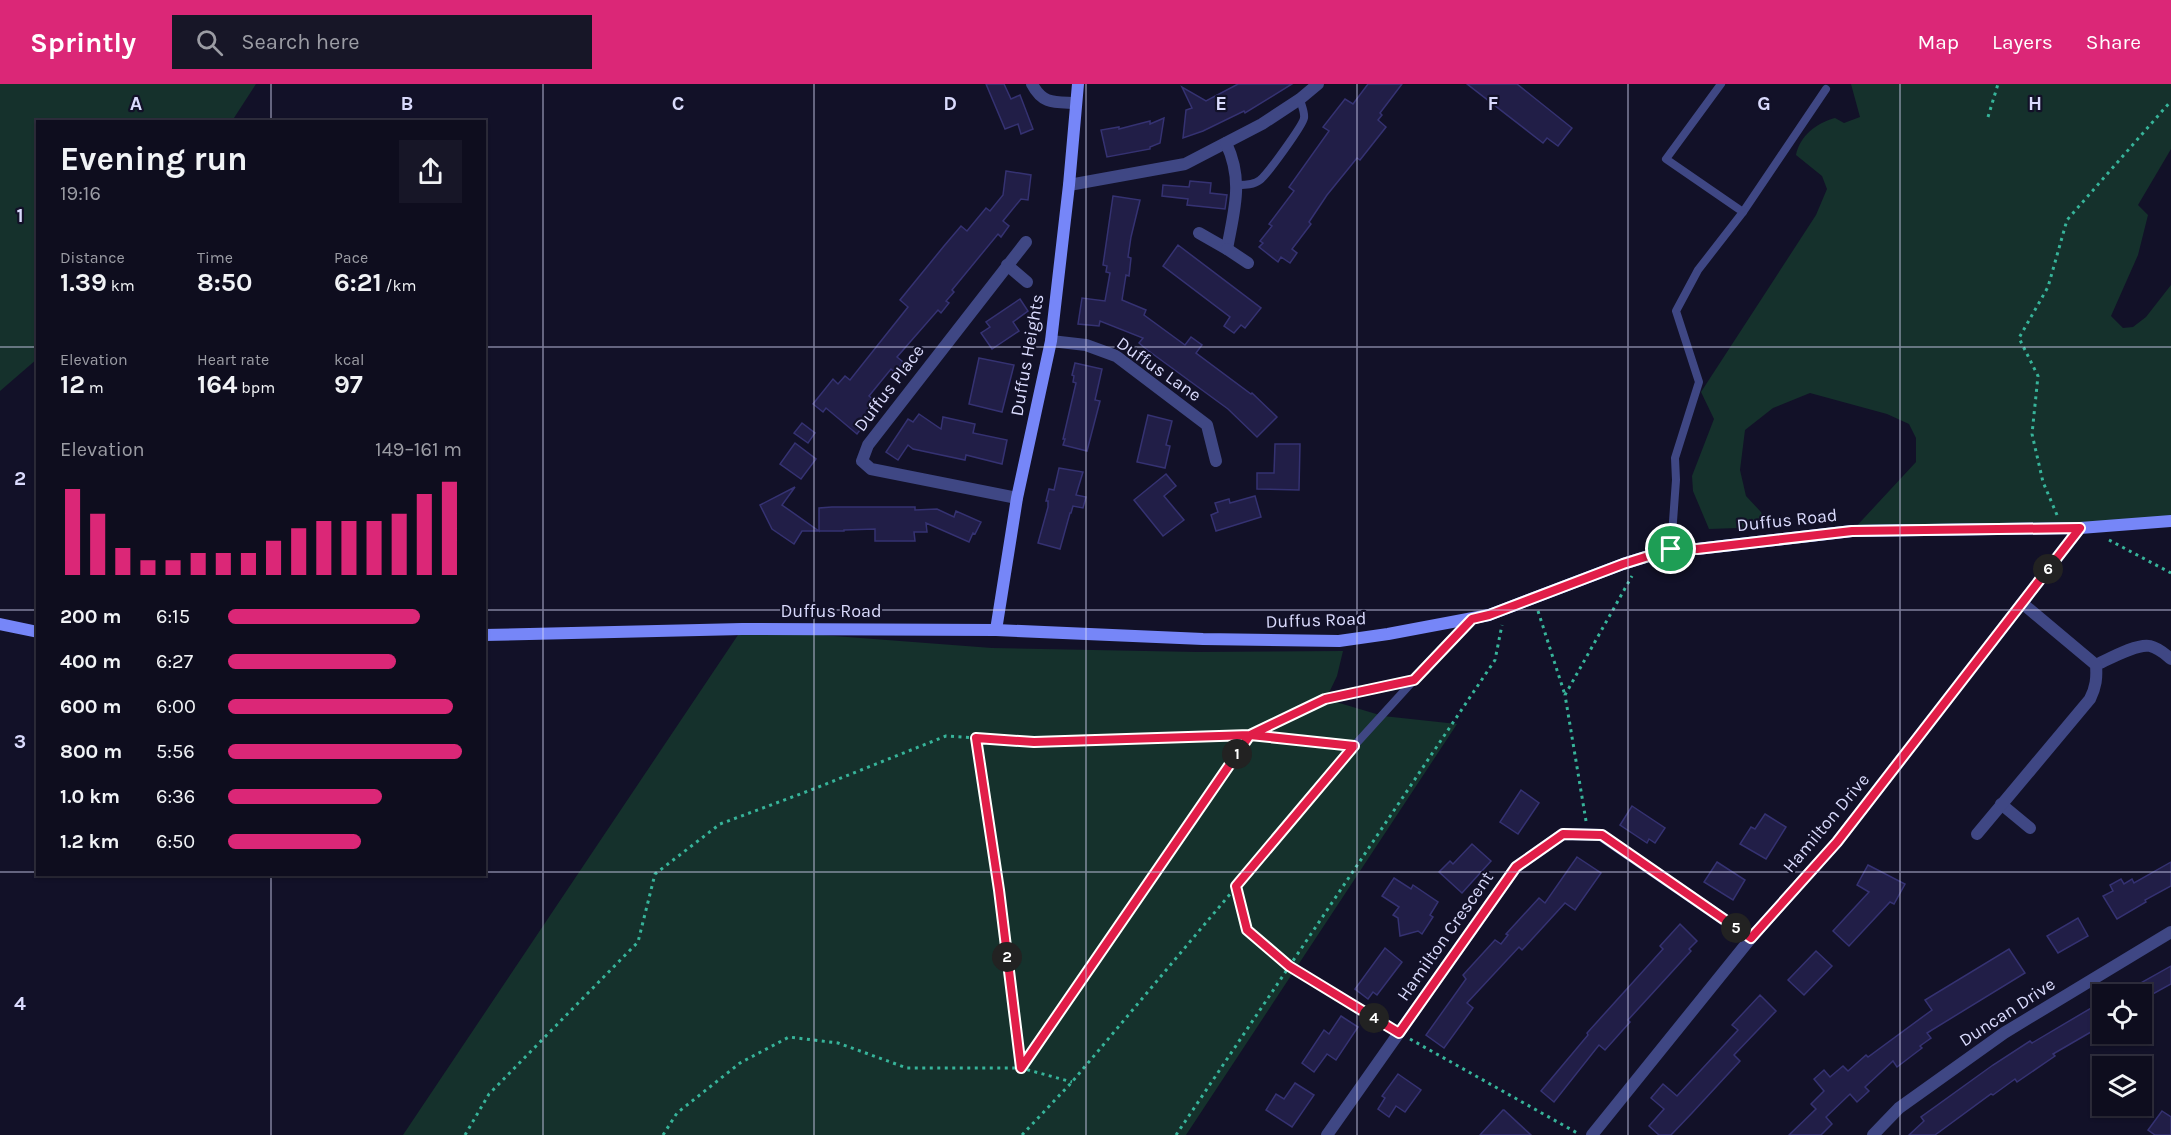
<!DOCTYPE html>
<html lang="en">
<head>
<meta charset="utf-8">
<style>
  body { margin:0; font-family:Karla,sans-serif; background:#171627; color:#f1f3f6; height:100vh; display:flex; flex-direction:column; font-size:22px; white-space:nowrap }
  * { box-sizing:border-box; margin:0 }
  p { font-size:20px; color:#9b9ca4 }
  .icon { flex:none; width:33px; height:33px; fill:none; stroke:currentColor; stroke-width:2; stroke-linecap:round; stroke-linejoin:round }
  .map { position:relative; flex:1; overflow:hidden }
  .sheet { position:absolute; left:36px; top:36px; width:450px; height:756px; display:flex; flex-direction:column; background:#0e0d1e; border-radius:0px; box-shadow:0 2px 4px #0004,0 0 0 2px #2e2d3c }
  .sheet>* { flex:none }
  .fabs { position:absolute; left:2092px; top:900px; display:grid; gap:12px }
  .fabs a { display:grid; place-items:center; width:60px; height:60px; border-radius:0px; background:#0e0d1e; box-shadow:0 2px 4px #0004,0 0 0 2px #2e2d3c; font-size:30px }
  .pin { position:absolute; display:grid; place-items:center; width:51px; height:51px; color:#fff; margin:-26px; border:3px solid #fff; border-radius:50%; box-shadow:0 2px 6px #0007 }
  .km { position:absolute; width:30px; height:30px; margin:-15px; border-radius:50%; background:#222; color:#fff; font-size:16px; line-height:30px; text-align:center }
  .round { display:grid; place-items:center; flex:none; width:63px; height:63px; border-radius:0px; background:#171627 }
  .overview { display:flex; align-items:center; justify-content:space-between; height:102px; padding:0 24px }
  h1 { font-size:33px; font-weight:700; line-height:45px }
  .metrics { display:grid; grid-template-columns:repeat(3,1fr); gap:9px; height:102px; padding:6px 24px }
  .metrics div { display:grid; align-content:center }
  .metrics b { font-size:26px; font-weight:700 }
  .metrics small { font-size:16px; font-weight:400 }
  .metrics p { font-size:16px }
  .chart { height:168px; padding:12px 24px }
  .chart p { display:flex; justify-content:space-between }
  .chart svg { width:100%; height:108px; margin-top:6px; stroke:#db2777; stroke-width:6 }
  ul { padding:0 24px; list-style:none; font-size:20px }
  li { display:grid; grid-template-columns:96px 72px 1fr; align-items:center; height:45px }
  li i { height:15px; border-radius:8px; background:#db2777 }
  header { display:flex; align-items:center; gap:36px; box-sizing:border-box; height:84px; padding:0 30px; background:#db2777; color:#fff }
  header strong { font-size:28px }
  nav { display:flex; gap:33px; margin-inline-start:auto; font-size:21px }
  .search { width:420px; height:54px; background:#171627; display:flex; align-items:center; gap:15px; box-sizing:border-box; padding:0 21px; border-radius:0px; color:#9b9ca4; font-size:22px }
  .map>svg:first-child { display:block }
</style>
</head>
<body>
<header>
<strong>Sprintly</strong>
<div class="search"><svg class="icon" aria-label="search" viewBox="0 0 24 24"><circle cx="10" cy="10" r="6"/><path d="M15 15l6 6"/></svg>Search here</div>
<nav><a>Map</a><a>Layers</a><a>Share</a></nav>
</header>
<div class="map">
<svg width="2171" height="1051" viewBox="0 0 2171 1051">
  <rect width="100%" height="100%" fill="#121128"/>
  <g fill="#15312c">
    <path d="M0,0H256L232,37L38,38L37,275L0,307Z"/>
    <path d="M1851,0H2171V65L2138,121L2148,131L2138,171L2111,232L2123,244L2133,243L2146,233L2171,201V437L1852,447L1916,378V354L1909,340L1887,330L1810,309L1773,324L1745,346L1740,386L1746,412L1761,428L1766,443L1709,445L1693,407L1692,392L1714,335L1701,308L1816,131L1827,105L1822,92L1796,71C1800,52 1816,39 1835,34L1844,39L1860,33Z"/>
    <path d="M742,545L992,564L1197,568L1343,567L1337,592L1326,615L1383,632L1457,640L1186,1051H403Z"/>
  </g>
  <g fill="#211e47" stroke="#353272" stroke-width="1.5">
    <path d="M986,0H1004L1011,15L1020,11L1033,45L1021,50L1018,40L1005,45Z"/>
    <path d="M1238,0H1292L1245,29L1244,27L1203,47L1183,54L1186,26L1192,24L1182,3L1206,17Z"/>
    <path d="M1368,0H1402L1380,29L1382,31L1378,36L1386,43L1360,76L1357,74L1327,111L1309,138L1311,140L1292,165L1297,169L1290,179L1281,173L1278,178L1259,163L1263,159L1260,157L1272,142L1269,140L1294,107L1289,103L1329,47L1323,43L1345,15L1353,20Z"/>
    <path d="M1467,0H1517L1572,44L1558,62L1547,54L1543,59Z"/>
    <path d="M1164,34L1160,59L1150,63V65L1107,73L1101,46L1119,43V45L1150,37V40Z"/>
    <path d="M1006,87L1031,91L1028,116L1021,115L1003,137L1009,142L1001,153L998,150L952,206L954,208L946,217L949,219L941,229L938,226L897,273L903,278L895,289L891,285L869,312L874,316L868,324L873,329L857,350L826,324L823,328L813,320L833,295L838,300L845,292L850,296L908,223L900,216L944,162L961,142L967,147L986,124L990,127L1003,111Z"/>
    <path d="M1190,97L1211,99L1210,109L1227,111L1225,125L1187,121L1188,115L1162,112L1163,101L1189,103Z"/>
    <path d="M1113,112L1140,116L1131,153L1128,173L1131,174L1129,192L1126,191L1122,216L1146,226L1144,231L1185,261L1191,253L1202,261L1196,269L1251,310L1252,309L1277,333L1257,353L1228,325L1146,265L1139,259L1143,254L1100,237L1099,242L1078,240L1082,214L1105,217L1110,189L1106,188L1107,182L1103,181Z"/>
    <path d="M1178,161L1261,224L1245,244L1241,241L1234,249L1224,242L1230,233L1163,182Z"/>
    <path d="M1020,215L1028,227L1013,238L1019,247L992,265L981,249L990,243L986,238Z"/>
    <path d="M979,274L1014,281L1002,328L969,320Z"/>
    <path d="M1075,279L1102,285L1095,316L1100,317L1087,367L1063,361L1065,355H1063L1076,299L1073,298L1074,292L1072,291Z"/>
    <path d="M919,330L941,345L943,333L975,340L973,349L1007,356L1002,380L966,371L965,376L913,365L908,361L898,376L886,368L908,335L913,338Z"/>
    <path d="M1148,331L1172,337L1166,361L1170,362L1165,384L1137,378Z"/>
    <path d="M802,339L815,349L808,359L794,349Z"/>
    <path d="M795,359L816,375L801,395L780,380Z"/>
    <path d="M1275,360H1300L1299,406L1257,405V389H1274Z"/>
    <path d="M1059,384L1083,388L1076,411L1086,413L1083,424L1073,422L1071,429H1070L1060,465L1038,459L1048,423V417H1046L1049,405L1054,406Z"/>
    <path d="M1166,390L1176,402L1164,412L1184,436L1163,452L1134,416Z"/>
    <path d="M795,403L782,421L819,447V424L832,423H915V426L937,425L954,433L956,427L981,438L975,450L973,449L969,458L926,439L927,448H914L915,457H875V445L844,446V447H802L794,460L772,445L760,421Z"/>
    <path d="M1255,412L1261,433L1216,447L1211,431L1218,428L1215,419L1229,415L1230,419Z"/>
    <path d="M1521,706L1539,719L1518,750L1500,738Z"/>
    <path d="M1632,722L1665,744L1655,759L1649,755L1647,759L1620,741Z"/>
    <path d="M1765,730L1786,743L1766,775L1740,760L1751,743L1755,745Z"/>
    <path d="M1472,760L1491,777L1462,809L1439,788L1450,777L1453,780Z"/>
    <path d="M1577,773L1601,789L1575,826L1565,819L1522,866L1519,863L1467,919L1473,924L1444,964L1426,951L1466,895L1463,891L1495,856L1501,860L1508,851L1506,850L1539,814L1545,819Z"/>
    <path d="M1717,778L1745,796L1733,816L1704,798Z"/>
    <path d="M2171,778V802L2145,816L2146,818L2117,835L2103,812L2113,807L2110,801L2121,795L2124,800L2132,795L2134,799Z"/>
    <path d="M1868,781L1905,800L1894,820L1890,818L1849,862L1833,847L1869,808L1857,801Z"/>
    <path d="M1394,794L1411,805L1413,801L1438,818L1430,831L1433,833L1422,850L1418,847L1400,852L1398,834L1393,831L1399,823L1382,812Z"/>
    <path d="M2078,834L2088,852L2058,869L2047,852Z"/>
    <path d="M1680,840L1697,857L1689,865L1691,867L1628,936L1630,938L1605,966L1599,961L1554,1018L1541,1007L1588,951L1587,949L1663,865L1660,862Z"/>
    <path d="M1385,864L1402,878L1377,911L1373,908L1368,915L1355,905Z"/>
    <path d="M2009,865L2025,889L1927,949L1931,954L1920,962L1922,964L1897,983L1893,977L1865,1003L1869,1007L1857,1018L1850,1010L1826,1033L1832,1040L1821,1051H1789L1816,1025L1811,1020L1824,1007L1814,995L1824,986L1830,993L1843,982L1848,987L1866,971L1868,973L1932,926L1925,916Z"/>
    <path d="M1816,867L1832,882L1804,911L1788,896Z"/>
    <path d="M2171,882V900L2142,916V910H2121Z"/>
    <path d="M1760,911L1776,927L1734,971L1740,977L1692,1029L1671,1051H1659L1649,1042L1664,1025L1651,1014L1663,1000L1677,1012L1738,946L1732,941Z"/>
    <path d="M2103,917V941L2053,970L2055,972L2017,998L2015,995L1993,1011L1991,1010L1935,1051H1909L1924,1037L1921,1033L1993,981L2030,957L2032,959Z"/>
    <path d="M1341,932L1358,943L1336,976L1327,970L1314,988L1302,979L1324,946L1329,950Z"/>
    <path d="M1398,990L1421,1006L1405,1028L1396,1022L1389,1033L1378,1025L1385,1014L1382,1012Z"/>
    <path d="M1295,999L1314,1011L1292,1043L1266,1026L1276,1010L1284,1015Z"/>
    <path d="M1503,1026H1504L1531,1051H1480Z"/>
    <path d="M2162,1027L2171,1033V1051H2155L2148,1046Z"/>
  </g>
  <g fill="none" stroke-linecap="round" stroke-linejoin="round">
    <g stroke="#37b49a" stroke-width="3" stroke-dasharray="3 4.5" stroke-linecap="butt">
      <path d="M1988,33L1998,0"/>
      <path d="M2057,431L2043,398L2032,350L2038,292L2019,254L2048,203L2067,136L2171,17"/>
      <path d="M2109,456L2171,489"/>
      <path d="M1538,527L1565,611"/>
      <path d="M976,654L999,806L1021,982"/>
      <path d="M1586,737L1565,611L1632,492"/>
      <path d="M1236,802L1247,846L1289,882L1388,943"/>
      <path d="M1410,955L1579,1050"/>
      <path d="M1021,984L1250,651L1344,661"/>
      <path d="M465,1051L489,1010L638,858L655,790L720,740L811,706L946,652L1034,658L1250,651L1316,619"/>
      <path d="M663,1051L677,1029L740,979L789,953L838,959L907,984H1021L1072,998"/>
      <path d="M1022,1051L1072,998L1347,671"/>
      <path d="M1176,1051L1495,576L1502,541"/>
    </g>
    <g stroke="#3f4784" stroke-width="8">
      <path d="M1238,101C1245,101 1254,101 1260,96C1267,91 1303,41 1304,34C1305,28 1301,21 1300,15"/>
      <path d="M1743,128L1826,5"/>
      <path d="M1671,465L1676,396L1675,374L1699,298L1676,227L1698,186L1743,128L1666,75L1721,0"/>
      <path d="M1325,615L1413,596"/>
      <path d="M1354,662L1414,596L1472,535"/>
    </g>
    <g stroke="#3f4784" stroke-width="12">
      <path d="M1032,0C1043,21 1055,18 1076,19"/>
      <path d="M1069,101L1185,80L1262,40L1300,15L1318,0"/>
      <path d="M1199,149L1227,165C1234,126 1244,97 1226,59"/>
      <path d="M1227,165L1248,179"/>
      <path d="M1007,181L1027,198"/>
      <path d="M1051,257L1086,261L1116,272L1207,341L1216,377"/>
      <path d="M1017,414L871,385L862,377L868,361L1026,158"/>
      <path d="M2096,581C2109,575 2137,559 2150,562C2159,564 2165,570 2171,575"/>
      <path d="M2001,720L2030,744"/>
      <path d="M1977,750L2090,615C2096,603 2097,594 2096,581L2022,519"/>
      <path d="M1327,1051L1516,783L1563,750L1601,751L1751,854"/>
      <path d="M1592,1051L1751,854L1837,758L2080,444"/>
      <path d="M1873,1051L1899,1024L2004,949L2171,848"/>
    </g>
    <g stroke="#7686f8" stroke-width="12">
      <path d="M0,540L38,548"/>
      <path d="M996,546L1017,414L1051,257L1069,101L1078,0"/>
      <path d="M484,551L742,545L996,546L1203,555L1339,557L1388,550L1489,531L1623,480L1671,465H1697L1852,447L2080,444L2171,437"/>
    </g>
  </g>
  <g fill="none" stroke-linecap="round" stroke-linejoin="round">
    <g stroke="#fff" stroke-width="12">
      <path id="route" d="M1671,465L1623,480L1489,531L1472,535L1414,596L1325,615L1250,651L1021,984L999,806L976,654L1034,658L1250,651L1354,662L1236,802L1247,846L1289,882L1399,949L1516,783L1563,750L1602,751L1751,854L1837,758L2080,444L1852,447L1697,465H1671"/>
    </g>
    <use href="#route" stroke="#e11d48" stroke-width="8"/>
  </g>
  <path fill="none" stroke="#dadbfd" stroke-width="1.5" stroke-opacity="0.55" d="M271,0V38M543,0V1051M814,0V1051M1086,0V1051M1357,0V1051M1628,0V1051M1900,0V1051M0,263H38M484,263H2171M0,526H38M484,526H2171M0,788H38M484,788H2171M271,790V1051"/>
  <g text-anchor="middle" stroke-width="4.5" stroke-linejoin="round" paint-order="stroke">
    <g font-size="18" fill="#dadbfd" stroke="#121128">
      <text transform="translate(1027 271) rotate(-80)" y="6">Duffus Heights</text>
      <text transform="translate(1159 285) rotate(35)" y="6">Duffus Lane</text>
      <text transform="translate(889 304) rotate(-53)" y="6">Duffus Place</text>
      <text transform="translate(1787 436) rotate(-6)" y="6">Duffus Road</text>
      <text x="831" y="533">Duffus Road</text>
      <text transform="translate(1316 536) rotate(-2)" y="6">Duffus Road</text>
      <text transform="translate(1826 739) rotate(-50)" y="6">Hamilton Drive</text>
      <text transform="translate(1445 852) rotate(-55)" y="6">Hamilton Crescent</text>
      <text transform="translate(2007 928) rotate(-33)" y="6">Duncan Drive</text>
    </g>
  </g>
  <g font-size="20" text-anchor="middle" font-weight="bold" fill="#dadbfd" stroke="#121128" stroke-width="4.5" stroke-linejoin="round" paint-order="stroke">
    <text x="136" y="26">A</text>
    <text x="407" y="26">B</text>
    <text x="678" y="26">C</text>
    <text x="950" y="26">D</text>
    <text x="1221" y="26">E</text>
    <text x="1493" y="26">F</text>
    <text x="1764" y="26">G</text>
    <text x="2035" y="26">H</text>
    <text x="20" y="138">1</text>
    <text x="20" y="401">2</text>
    <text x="20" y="664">3</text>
    <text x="20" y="926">4</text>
  </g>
</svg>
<div class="fabs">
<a><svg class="icon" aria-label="locate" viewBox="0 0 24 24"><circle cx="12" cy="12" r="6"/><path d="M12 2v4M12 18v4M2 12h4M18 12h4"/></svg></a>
<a><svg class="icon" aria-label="layers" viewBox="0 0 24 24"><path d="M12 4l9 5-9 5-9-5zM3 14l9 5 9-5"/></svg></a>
</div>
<div class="pin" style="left:1671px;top:465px;background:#1e9e55"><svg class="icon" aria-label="arrive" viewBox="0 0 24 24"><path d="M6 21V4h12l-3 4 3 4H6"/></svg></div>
<b class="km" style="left:1237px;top:670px">1</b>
<b class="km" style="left:1007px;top:873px">2</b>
<b class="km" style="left:1374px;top:934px">4</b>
<b class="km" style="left:1736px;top:844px">5</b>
<b class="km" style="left:2048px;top:485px">6</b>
<section class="sheet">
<div class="overview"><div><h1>Evening run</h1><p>19:16</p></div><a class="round"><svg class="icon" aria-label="share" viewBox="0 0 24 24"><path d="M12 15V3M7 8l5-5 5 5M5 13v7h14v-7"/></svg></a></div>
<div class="metrics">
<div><p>Distance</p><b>1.39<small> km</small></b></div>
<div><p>Time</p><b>8:50</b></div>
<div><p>Pace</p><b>6:21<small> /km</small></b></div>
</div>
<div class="metrics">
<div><p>Elevation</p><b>12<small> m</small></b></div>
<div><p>Heart rate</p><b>164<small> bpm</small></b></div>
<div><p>kcal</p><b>97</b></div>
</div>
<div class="chart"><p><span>Elevation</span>149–161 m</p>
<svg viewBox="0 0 160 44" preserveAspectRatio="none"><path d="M5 44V9M15 44V19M25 44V33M35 44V38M45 44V38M55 44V35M65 44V35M75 44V35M85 44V30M95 44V25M105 44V22M115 44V22M125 44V22M135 44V19M145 44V11M155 44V6"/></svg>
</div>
<ul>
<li><b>200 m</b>6:15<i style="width:82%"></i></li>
<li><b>400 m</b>6:27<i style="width:72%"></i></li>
<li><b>600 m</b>6:00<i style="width:96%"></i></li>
<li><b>800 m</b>5:56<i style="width:100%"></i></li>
<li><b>1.0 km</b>6:36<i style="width:66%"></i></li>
<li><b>1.2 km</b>6:50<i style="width:57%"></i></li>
</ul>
</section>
</div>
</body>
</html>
